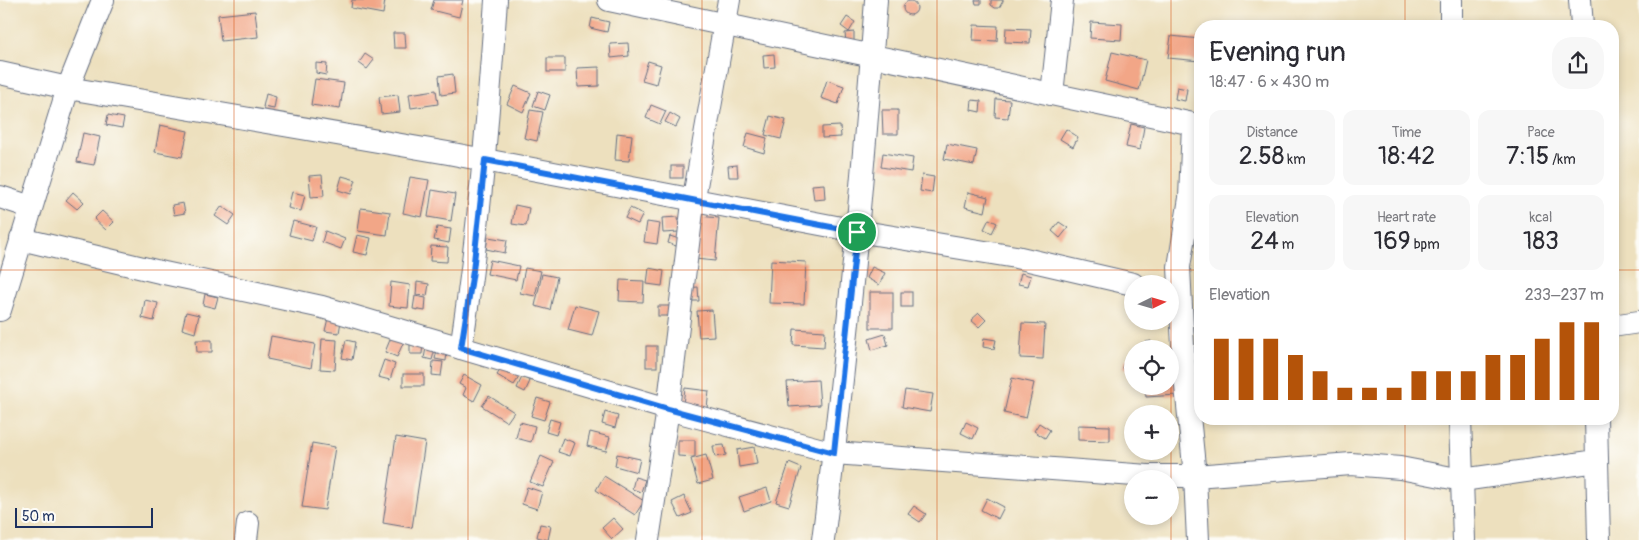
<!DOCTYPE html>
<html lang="en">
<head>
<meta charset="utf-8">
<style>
  body { margin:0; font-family:Pangolin,sans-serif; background:#f7f7f7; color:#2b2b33; height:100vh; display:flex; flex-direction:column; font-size:19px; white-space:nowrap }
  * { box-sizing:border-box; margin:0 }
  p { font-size:16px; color:#7c7c81 }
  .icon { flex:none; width:28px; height:28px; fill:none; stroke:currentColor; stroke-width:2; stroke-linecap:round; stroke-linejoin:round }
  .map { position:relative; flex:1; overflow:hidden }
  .panel { position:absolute; left:1194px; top:20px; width:425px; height:405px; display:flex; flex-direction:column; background:#fff; border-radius:20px; box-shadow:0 2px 8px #0003 }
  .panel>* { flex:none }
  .needle { width:32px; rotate:85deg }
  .controls { position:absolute; left:1124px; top:275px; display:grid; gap:10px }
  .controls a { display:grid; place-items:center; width:55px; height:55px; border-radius:50%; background:#fff; box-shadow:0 2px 8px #0003; font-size:25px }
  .scale { position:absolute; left:15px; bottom:12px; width:138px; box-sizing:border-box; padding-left:5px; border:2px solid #1b2f5e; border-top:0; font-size:14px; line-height:18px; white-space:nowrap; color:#1b2f5e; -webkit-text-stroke:4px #fdfcf7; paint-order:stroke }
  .pin { position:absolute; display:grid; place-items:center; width:42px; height:42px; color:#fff; margin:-21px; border:2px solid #fff; border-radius:50%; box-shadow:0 1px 5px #0007 }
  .round { display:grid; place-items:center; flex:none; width:52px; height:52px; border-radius:20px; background:#f7f7f7 }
  .overview { display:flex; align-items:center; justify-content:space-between; height:85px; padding:0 15px }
  h1 { font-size:28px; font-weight:600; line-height:38px }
  .stats { display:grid; grid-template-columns:repeat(3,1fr); gap:8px; height:85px; padding:5px 15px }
  .stats div { display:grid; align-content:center; border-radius:12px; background:#f7f7f7; text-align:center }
  .stats b { font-size:25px; font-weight:600 }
  .stats small { font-size:14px; font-weight:400 }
  .stats p { font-size:14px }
  .chart { height:140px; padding:10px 15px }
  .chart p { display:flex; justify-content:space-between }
  .chart svg { width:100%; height:90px; margin-top:5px; stroke:#b45309; stroke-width:6 }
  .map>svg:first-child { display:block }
</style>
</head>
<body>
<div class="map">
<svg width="1639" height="540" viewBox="0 0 1639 540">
  <rect width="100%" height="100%" fill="#fdfcf7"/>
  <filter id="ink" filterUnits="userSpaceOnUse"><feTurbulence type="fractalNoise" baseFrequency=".02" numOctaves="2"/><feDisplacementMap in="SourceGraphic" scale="10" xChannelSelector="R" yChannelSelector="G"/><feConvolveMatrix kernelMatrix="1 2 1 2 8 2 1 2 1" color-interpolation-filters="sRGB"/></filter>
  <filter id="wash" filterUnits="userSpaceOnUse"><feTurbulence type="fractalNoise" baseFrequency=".0096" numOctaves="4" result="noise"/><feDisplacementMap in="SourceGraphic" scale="20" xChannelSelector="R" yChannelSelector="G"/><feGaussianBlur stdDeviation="1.12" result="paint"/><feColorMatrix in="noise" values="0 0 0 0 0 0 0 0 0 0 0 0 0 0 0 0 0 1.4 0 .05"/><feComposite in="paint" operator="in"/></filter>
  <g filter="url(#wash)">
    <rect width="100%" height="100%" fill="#ede0be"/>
    <g id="blocks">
      <g fill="#f2a687">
        <path d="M352,0H385L383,14L351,8Z"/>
        <path d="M434,0H463L459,17L431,10Z"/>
        <path d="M975,0H981V4H976Z"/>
        <path d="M991,0H1003V1L999,8H995L991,5Z"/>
        <circle cx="910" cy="8" r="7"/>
        <path d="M255,11L258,37L221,41L218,15Z"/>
        <path d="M847,17L855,22L849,32L841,26Z"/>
        <path d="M592,18L609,22L607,32L590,28Z"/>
        <path d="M1091,22L1122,24L1121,40L1090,38Z"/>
        <path d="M974,25L998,26L997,41L973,40Z"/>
        <path d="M1006,28L1031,29L1030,43L1005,42Z"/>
        <path d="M854,32V42L846,43L845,33Z"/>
        <path d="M393,33H405L406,48H394Z"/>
        <path d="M1171,36L1200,39V61L1168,58Z"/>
        <path d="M628,43L629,56L611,58L610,44Z"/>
        <path d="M1112,52L1146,60L1139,90L1105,81Z"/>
        <path d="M365,54L374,60L367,69L359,63Z"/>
        <path d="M774,54L775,67L764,68L763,55Z"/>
        <rect x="547" y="58" width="18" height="14"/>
        <path d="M648,61L661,65L656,84L642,80Z"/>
        <path d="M316,63L327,64L326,75L316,73Z"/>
        <path d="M599,67V86L578,87L577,68Z"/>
        <path d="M453,74L455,93L441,95L439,76Z"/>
        <path d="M315,79L344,83L340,109L311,105Z"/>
        <path d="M827,80L844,86L838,104L821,98Z"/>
        <path d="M515,86L531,93L523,112L507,104Z"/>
        <path d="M1177,87L1187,89L1185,101L1175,99Z"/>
        <path d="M436,90L438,104L411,108L409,94Z"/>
        <path d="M538,91L550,95L545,110L533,106Z"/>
        <path d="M266,94L276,97L274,109L263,107Z"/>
        <path d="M398,95L400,112L381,114L379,97Z"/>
        <path d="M996,99L1010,100L1008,118L995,117Z"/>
        <path d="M972,100L981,101L980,112L971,110Z"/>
        <path d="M651,105L666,111L660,124L646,118Z"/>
        <path d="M530,110L543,112L537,141L524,138Z"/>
        <path d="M882,110H898V134H883Z"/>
        <path d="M670,113L680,119L676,127L665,122Z"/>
        <path d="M108,115L124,118L122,128L106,125Z"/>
        <path d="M770,116L786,120L781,139L765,135Z"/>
        <path d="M1131,124L1144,127L1140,150L1126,147Z"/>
        <path d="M160,125L188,131L182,157L155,152Z"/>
        <path d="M840,126L841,137L822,138V127Z"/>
        <path d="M1066,129L1078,137L1073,147L1060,139Z"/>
        <path d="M83,133L100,137L94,165L77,162Z"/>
        <path d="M617,133L632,135L629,161L615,160Z"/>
        <path d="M748,133L767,138L764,153L744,147Z"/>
        <path d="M947,144L977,150L974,165L944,159Z"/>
        <path d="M883,153L913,158L911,172L881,167Z"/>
        <path d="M737,165L738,177H729L728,166Z"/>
        <rect x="671" y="166" width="12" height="12"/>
        <path d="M322,175L324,196L311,197L309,176Z"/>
        <path d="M922,175L934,177L932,193L920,191Z"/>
        <path d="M342,176L356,180L351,194L338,190Z"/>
        <path d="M410,177L429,180L422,217L403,213Z"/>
        <path d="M824,184L825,199L814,200L812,185Z"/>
        <path d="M432,190L455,194L451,221L428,217Z"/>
        <path d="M73,192L84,202L77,209L66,200Z"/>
        <path d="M292,192L305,195L301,211L288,208Z"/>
        <path d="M968,192L988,197L985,212L965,207Z"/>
        <path d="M183,203L185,213L174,215L172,205Z"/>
        <path d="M515,205L529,208L526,226L512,224Z"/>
        <path d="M222,206L235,215L228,225L215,216Z"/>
        <path d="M361,208L390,212L387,235L358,231Z"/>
        <path d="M630,208L643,214L638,224L625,218Z"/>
        <path d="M102,211L114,222L106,230L94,219Z"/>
        <path d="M699,216L719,218L715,261L695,259Z"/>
        <path d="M678,217L679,232L663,233L662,218Z"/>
        <path d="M989,219L997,223L992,233L984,229Z"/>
        <path d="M293,221L316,227L312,241L289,235Z"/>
        <path d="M647,222L660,224L657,244L644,242Z"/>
        <path d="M1059,222L1068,228L1060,238L1052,231Z"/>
        <path d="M437,227L451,229L449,243L434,240Z"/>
        <path d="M325,231L345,239L341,249L322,242Z"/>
        <path d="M357,235L371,238L367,255L353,252Z"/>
        <path d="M670,236L679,239L676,246L668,243Z"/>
        <path d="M488,237L507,240L505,253L486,249Z"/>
        <path d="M431,246L448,247L447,262L430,261Z"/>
        <path d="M490,260L519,266L516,280L487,274Z"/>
        <path d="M771,260L806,262L804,304L769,303Z"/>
        <path d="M872,267L885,273L879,285L867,278Z"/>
        <path d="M525,268L541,271L535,296L520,293Z"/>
        <path d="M649,268L664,271L662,286L647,284Z"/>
        <path d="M1021,273L1031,276L1028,286L1018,284Z"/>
        <path d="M542,274L557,277L550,310L535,306Z"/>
        <path d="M620,280L644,281L643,302L619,301Z"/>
        <path d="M391,282L410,285L408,308L389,306Z"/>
        <path d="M417,282L429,284L427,296L416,295Z"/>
        <path d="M698,287L699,301H688L687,288Z"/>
        <rect x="870" y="292" width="23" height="36"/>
        <rect x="901" y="292" width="11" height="15"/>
        <path d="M205,294L218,297L215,308L203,305Z"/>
        <path d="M415,296L426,298L425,311L413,309Z"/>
        <path d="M145,300L158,303L154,321L142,318Z"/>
        <path d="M575,305L599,311L592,336L568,330Z"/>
        <rect x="658" y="306" width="12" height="10"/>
        <path d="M712,310L714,336L699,337L697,311Z"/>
        <path d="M186,312L199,315L195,333L182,329Z"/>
        <path d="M979,313L986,320L979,327L971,320Z"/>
        <path d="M328,318L341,321L339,333L325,331Z"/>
        <path d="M1022,323L1045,324L1043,359L1020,358Z"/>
        <path d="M794,329L825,331L824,347L793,345Z"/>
        <path d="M885,334L888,345L872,350L869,339Z"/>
        <path d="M392,335L404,341L397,357L385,352Z"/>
        <path d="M271,336L315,344L311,368L267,359Z"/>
        <path d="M984,338L996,340L994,349L983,347Z"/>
        <path d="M322,339L337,340L335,370L320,369Z"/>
        <path d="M196,340H212V352H197Z"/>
        <path d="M346,340L355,342L352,360L342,358Z"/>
        <path d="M1151,341L1152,349H1142L1141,343Z"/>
        <path d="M410,342L423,343L422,354H410Z"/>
        <rect x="646" y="346" width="11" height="21"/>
        <path d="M426,348L435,349L432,360L424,358Z"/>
        <path d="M437,350L447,351L446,361L435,359Z"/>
        <path d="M1126,359L1132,361V373L1122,368Z"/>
        <path d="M384,360L395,364L390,380L378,377Z"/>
        <path d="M433,361L443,362L441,376L432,375Z"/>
        <path d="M504,364L521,374L514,385L497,375Z"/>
        <path d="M1170,366H1176L1178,395L1146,397L1145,386H1170Z"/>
        <rect x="403" y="374" width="21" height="12"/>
        <path d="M464,375L482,385L474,401L463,395L466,388L459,384Z"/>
        <path d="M522,377L530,381L525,392L517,388Z"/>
        <path d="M1012,378L1034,383L1026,418L1004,413Z"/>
        <path d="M818,380L820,405L789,407L787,382Z"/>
        <path d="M685,388L709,391L707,408L683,404Z"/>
        <path d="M905,390L933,394L930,412L902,407Z"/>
        <path d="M489,396L514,412L507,422L482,406Z"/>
        <path d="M537,398L550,402L544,420L531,416Z"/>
        <path d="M605,412L618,416L615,428L602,424Z"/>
        <path d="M550,419L560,422L556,435L546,432Z"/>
        <path d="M520,422L535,426L531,442L516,438Z"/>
        <path d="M966,422L978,428L973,439L961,433Z"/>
        <path d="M1039,423L1050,430L1045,438L1034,431Z"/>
        <path d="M1078,425L1110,426V441L1078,440Z"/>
        <path d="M590,432L610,437L606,451L587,446Z"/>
        <path d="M396,437L425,442L412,528L383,523Z"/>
        <path d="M563,438L575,443L570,456L558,452Z"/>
        <path d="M678,440H695V457L678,456Z"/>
        <path d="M312,443L335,447L325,510L302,507Z"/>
        <path d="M724,445L726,455L715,457L713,446Z"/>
        <path d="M754,447L757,464L739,467L737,450Z"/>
        <path d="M617,454L640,459L637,472L615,466Z"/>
        <path d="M706,455L713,480L698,484L691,459Z"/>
        <path d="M541,456L554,462L543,487L530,482Z"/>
        <path d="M789,463L801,468L789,506L776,502Z"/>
        <path d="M604,476L644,501L635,515L596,490Z"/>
        <path d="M635,477L645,480L641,492L632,489Z"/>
        <path d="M527,487L542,492L537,509L522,504Z"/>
        <path d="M767,488L771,501L744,511L739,497Z"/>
        <path d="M684,496L692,513L680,518L672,502Z"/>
        <path d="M987,498L1004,507L998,519L981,510Z"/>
        <path d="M914,506L926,514L920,522L908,514Z"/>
        <path d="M613,518L623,529L612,539L602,528Z"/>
        <path d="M540,524L551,526L548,540L537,537Z"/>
      </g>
    </g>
  </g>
  <g filter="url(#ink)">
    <use href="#blocks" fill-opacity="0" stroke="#646d80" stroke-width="1"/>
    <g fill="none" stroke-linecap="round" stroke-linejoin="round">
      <g stroke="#646d80" stroke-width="24">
        <g id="minor">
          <path d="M609,0L1193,124L1200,127"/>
          <path d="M1451,0V26"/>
          <path d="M1580,0L1582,26"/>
          <path d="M0,73L68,88L448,153L857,231L1016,257L1133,284"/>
          <path d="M1052,94L1062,0"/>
          <path d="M1193,124L1190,198L1179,267L1184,366L1195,476L1198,540"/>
          <path d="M0,197L31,207"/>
          <path d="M21,239L164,273L322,307L668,409L834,453L1148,476H1195L1351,464L1400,468L1462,480L1597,461"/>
          <path d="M0,310L68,88L103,0"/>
          <path d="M1612,326L1639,322"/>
          <path d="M461,348C479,233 488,117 496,0"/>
          <path d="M1460,419L1464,540"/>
          <path d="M1596,419L1599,540"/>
          <path d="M246,540L248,523"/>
          <path d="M648,540L668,409L693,203L729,0"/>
          <path d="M823,540C846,361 863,180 876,0"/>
        </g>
      </g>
      <use href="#minor" stroke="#fff" stroke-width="22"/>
    </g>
  </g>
  <g fill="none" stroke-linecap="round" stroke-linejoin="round" filter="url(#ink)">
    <g stroke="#fff" stroke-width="10">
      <path id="route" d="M485,160L857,232L834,453L668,409L461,348L473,271Z"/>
    </g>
    <use href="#route" stroke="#1a73e8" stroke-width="6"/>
  </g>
  <path fill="none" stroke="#d45514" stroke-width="1" stroke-opacity="0.55" d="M234,0V540M468,0V540M702,0V540M937,0V540M1171,0V540M1405,0V26M0,270H1200M1612,270H1639M1405,419V540"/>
</svg>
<div class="controls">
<a><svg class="needle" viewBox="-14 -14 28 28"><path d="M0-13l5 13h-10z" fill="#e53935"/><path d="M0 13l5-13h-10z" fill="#7c7c81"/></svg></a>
<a><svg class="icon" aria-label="locate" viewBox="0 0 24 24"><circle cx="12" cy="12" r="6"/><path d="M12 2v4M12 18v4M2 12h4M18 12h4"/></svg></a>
<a>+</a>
<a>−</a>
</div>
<div class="scale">50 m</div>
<div class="pin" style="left:857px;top:232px;background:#1e9e55"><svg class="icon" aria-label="arrive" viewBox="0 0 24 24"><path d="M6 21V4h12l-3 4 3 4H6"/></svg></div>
<section class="panel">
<div class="overview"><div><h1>Evening run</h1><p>18:47 · 6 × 430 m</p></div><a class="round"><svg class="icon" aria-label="share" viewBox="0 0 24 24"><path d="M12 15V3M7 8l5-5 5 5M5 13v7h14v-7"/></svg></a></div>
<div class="stats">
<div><p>Distance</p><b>2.58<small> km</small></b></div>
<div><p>Time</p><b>18:42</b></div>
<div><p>Pace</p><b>7:15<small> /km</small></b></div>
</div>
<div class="stats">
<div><p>Elevation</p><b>24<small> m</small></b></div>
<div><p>Heart rate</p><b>169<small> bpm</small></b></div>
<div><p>kcal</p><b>183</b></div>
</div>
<div class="chart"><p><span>Elevation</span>233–237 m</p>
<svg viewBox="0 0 160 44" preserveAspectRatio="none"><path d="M5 44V14M15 44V14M25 44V14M35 44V22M45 44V30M55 44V38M65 44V38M75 44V38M85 44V30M95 44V30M105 44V30M115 44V22M125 44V22M135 44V14M145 44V6M155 44V6"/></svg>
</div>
</section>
</div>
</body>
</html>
